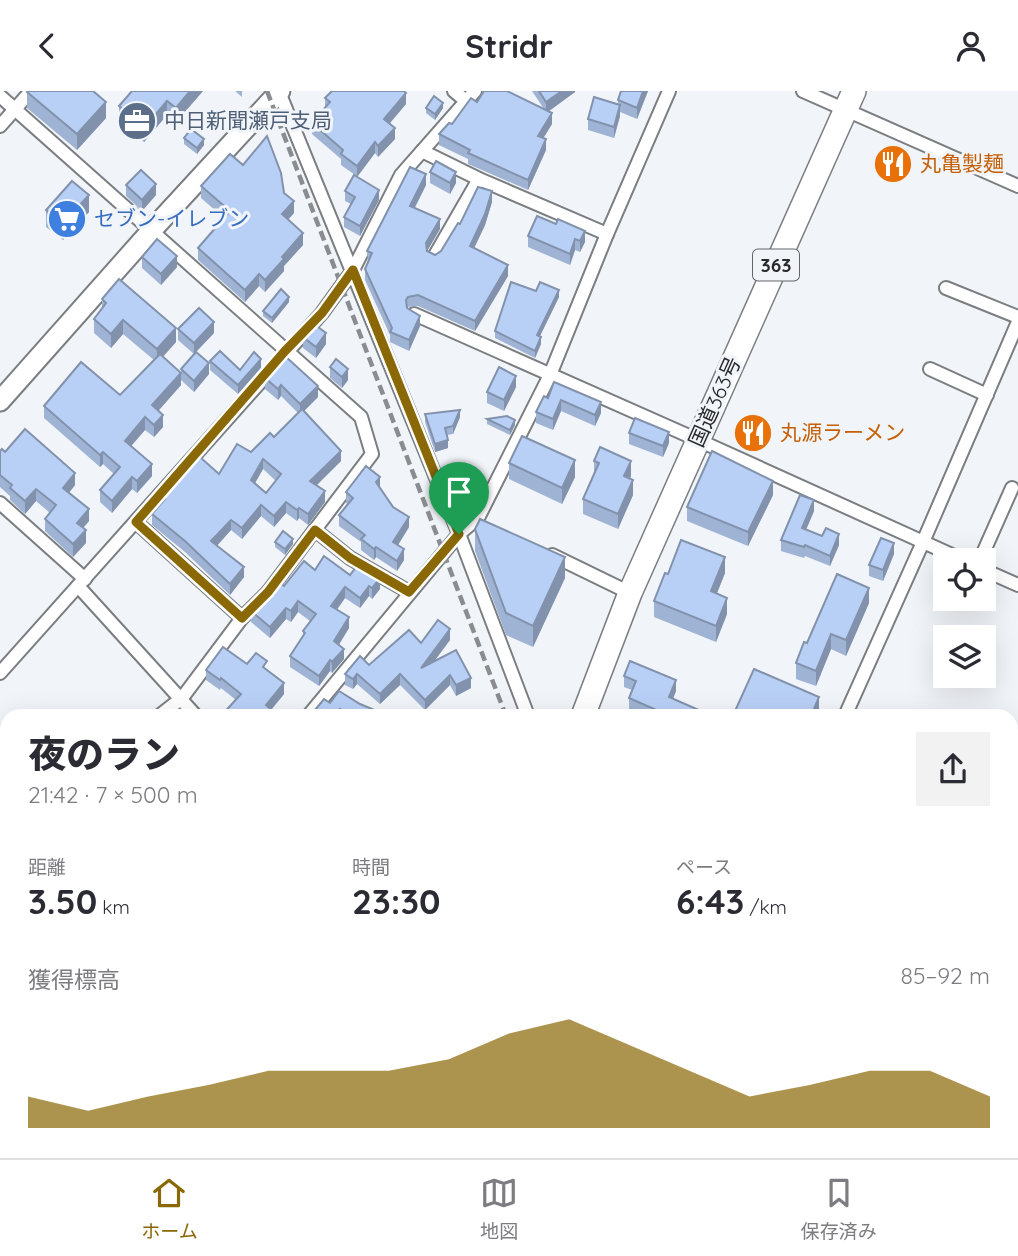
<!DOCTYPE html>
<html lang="ja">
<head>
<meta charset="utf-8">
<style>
  body { margin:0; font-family:Quicksand,"Noto Sans JP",sans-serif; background:#f2f2f3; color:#2b2b33; height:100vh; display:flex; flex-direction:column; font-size:26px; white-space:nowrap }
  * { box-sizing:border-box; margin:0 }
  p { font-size:23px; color:#7c7c81 }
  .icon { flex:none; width:38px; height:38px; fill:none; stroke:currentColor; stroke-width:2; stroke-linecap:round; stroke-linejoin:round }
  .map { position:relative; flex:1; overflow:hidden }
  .panel { position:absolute; left:0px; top:618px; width:1018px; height:450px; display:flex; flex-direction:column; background:#fff; border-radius:21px 21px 0 0; box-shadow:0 7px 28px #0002 }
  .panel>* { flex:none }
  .controls { position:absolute; left:933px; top:457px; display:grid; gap:14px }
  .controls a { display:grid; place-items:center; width:63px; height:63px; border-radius:0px; background:#fff; box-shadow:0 7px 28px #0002; font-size:35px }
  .pin { position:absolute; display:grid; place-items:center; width:60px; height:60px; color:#fff; margin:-72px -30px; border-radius:50% 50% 50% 0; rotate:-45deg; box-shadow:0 0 7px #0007 }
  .pin .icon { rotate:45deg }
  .round { display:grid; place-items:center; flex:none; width:74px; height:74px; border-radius:0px; background:#f2f2f3 }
  .overview { display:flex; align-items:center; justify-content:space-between; height:119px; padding:0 28px }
  h1 { font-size:38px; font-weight:800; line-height:52px }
  .stats { display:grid; grid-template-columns:repeat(3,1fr); gap:10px; height:119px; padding:7px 28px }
  .stats div { display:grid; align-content:center }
  .stats b { font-size:35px; font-weight:800 }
  .stats small { font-size:19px; font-weight:400 }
  .stats p { font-size:19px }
  .chart { height:196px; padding:14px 28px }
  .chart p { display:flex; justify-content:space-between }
  .chart svg { width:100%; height:126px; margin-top:7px; fill:#896805; opacity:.7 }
  header { display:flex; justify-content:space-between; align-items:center; height:91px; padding:0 28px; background:#fff; font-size:32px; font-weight:800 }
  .menu { display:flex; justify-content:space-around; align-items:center; height:98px; border-top:2px solid #e1e1e2; background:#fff; font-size:19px; color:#7c7c81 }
  .menu a { display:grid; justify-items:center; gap:4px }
  .menu .on { color:#896805 }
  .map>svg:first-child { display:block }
</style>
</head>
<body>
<header><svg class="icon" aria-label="back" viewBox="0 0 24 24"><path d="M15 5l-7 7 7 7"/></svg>Stridr<svg class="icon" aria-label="person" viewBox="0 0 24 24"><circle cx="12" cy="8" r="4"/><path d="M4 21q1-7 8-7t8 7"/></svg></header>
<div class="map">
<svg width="1018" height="1067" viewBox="0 0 1018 1067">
  <rect width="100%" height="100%" fill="#f1f4f8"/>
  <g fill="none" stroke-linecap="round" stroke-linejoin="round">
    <g stroke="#7b7e81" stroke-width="16">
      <g id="street">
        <path d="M454,0L466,10"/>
        <path d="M803,0L1018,95"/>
        <path d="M279,1L459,443L528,625"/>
        <path d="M0,5L361,326L372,363L268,501L242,527L182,607L159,625"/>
        <path d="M0,35L31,0"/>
        <path d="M422,60L479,88L607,143"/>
        <path d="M434,166L479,88"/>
        <path d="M946,197L1018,226"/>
        <path d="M414,223L698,349L963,469"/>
        <path d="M930,278L987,304"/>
        <path d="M0,412L85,488"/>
        <path d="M136,431L242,527"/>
        <path d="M315,439L350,467L409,501"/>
        <path d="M552,464L630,502"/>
        <path d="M980,469L1012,397"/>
        <path d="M984,479L1018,494"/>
        <path d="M78,495L196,625"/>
        <path d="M0,582L322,222L353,179L401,84L475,0"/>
        <path d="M308,625L459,443L478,427L550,284L607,143L669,0"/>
        <path d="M845,625L923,451L1018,231"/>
        <path d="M0,676L7,682"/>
        <path d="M0,751L7,743"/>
        <path d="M1012,843L1018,846"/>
        <path d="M1012,900L1018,879"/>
        <path d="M0,990L7,982"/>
        <path d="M633,1060L656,1067"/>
        <path d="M696,1067L698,1060"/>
        <path d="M828,1067L831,1060"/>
        <path d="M959,1067L961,1060"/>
      </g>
    </g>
    <g stroke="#7b7e81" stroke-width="23">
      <path id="primary" d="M0,310L151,140L280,0"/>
    </g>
    <g stroke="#7b7e81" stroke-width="26">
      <g id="highway">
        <path d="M583,625L630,502L854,0"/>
        <path d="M434,1067L436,1060"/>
      </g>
    </g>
    <use href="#street" stroke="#fff" stroke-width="12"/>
    <use href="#primary" stroke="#fff" stroke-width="19"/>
    <use href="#highway" stroke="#fff" stroke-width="23"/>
    <path stroke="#8a8c8f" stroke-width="4.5" stroke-dasharray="10 5" stroke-linecap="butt" d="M267,0L506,625"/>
  </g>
  <g fill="#9fb3d4" fill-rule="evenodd">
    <path d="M132,0H203L176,31L167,24L144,51L119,29V15Z"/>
    <path d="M235,0H242V6Z"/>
    <path d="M532,0H575V1L548,21L552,33L543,47L546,59L528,99L468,73V68L439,54V43L452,33L477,11L544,18Z"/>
    <path d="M621,0H648L637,28L620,21V25L614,47L588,39V28L618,13V9Z"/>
    <path d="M27,1L106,27L77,59L27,17Z"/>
    <path d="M325,7L406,13L390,32L395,48L378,66L375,62L357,86L379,109L360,145L344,136V126L351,113L345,110V100L355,84L341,74V68L312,43V32L325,17Z"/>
    <path d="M426,17H443L435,29L426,22Z"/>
    <path d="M184,47L204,54L197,63L184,53Z"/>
    <path d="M243,74L284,102L294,122L288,129L303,154L284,175V180L265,201L259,195L245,211L198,169V157L224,127L201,107V95Z"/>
    <path d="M430,81L456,92L450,103L430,92Z"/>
    <path d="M126,94L156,104L142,120L126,105Z"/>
    <path d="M426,94L415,117L440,138L427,160L435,164L441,160L460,133L492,111L485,134L474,157L508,185L475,240L418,215L408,216V217L420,235L409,260L390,251V244L365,189V178L368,171L367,160Z"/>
    <path d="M46,119L89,121L63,149L46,136Z"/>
    <path d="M537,125L585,151L580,161L575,159L570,174L528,156V145Z"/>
    <path d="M142,166L177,176L161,194L142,177Z"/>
    <path d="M536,200L559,206L540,245L541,253L535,267L495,247V240Z"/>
    <path d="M102,208L176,251L163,266L181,294L158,320L163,336L154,346L145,339L131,355L152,385L137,402L132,398L112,422L100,411V399L114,383L103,373L100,376L44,327V315L120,304L154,269L123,243L111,257L94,242V228L102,218Z"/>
    <path d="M289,211L272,232L263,225V220Z"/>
    <path d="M178,238L214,242L196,261L209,283L194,301L181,289V278L194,263L178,249Z"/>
    <path d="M303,246L326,253L316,267L303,257Z"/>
    <path d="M210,270L240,279L261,277L238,303L210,279Z"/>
    <path d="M330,276L348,289L342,297L330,287Z"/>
    <path d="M265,287L318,306L304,320L341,370L316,394L325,411L308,434L299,427L297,430L286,422L274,436L261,425L242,448L231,439L217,455L244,486L230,504L185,461L152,434V423L161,412V404L219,383L274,346L298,322L281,305L278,309L265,298ZM263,378L276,390L266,402L255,392Z"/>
    <path d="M554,291L601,322L595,335L561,320L553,339L536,332V321L548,307Z"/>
    <path d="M516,296L504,320L487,312V301Z"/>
    <path d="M425,323L460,326L453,343L447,344L448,357L435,361L425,331Z"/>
    <path d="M487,328L515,334L510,344L487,333Z"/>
    <path d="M629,342L669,352L663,366L629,353Z"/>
    <path d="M0,360L5,361L75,394L69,402L89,430L83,437L86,452L73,466L45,440V428L50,422L36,410L25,423L10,409V405L0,396Z"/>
    <path d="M594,370L631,385L630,387L633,404L618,438L583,423V408L594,382Z"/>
    <path d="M509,372L575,386L562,413L509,388Z"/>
    <path d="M380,397L409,436L398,454L404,469L397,480L376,466L374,469L361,459V451L339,435V424L347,413L346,412V401Z"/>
    <path d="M773,404L748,455L687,430V416Z"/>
    <path d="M814,420L806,439L839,454L830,475L805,465L804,467L781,460V449Z"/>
    <path d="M475,438L565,487L533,556L506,544L475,460Z"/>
    <path d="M275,451L293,453L285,464L275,456Z"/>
    <path d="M894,463L883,490L869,485V474Z"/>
    <path d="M315,479L350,484L380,498L372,508L369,505L360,517L345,507L337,519L349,537L339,554L344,568L332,582L330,580L319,595L290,576V565L303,546V540L310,530L298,521L291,531L286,528L270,547L251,531V520L284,495Z"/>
    <path d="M725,482L717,502L727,523L716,551L654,526V510L668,483Z"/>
    <path d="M869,512L846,565L831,558L816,595L796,588V572L807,552Z"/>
    <path d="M450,549L434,570L471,597L456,605L450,594L425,619L400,594L380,613L357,593L353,598L345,594V583L421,552Z"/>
    <path d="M247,573L267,579L284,603L271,619L236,609L221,597L220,599L206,589V579Z"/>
    <path d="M624,585L676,600L673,608L701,625H645L629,618V607L632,599L624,596Z"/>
    <path d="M330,612L360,613L379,621L395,625H310Z"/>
    <path d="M735,620H819L817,625H735Z"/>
    <path d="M489,1060H559L566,1063L599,1067H615H489Z"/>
    <path d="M674,1060H689L687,1067H674Z"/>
    <path d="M764,1060H790L787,1067H763Z"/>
    <path d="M703,1063L723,1067H703Z"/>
  </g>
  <g fill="#8292ac">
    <path d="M190,0H203L176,31V17Z"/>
    <path d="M562,0H575V1L546,22V11Z"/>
    <path d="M643,0H648L637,28V17Z"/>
    <path d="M406,2V13L384,39V28Z"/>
    <path d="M167,10V24L144,51V37Z"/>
    <path d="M106,11V27L77,59V43Z"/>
    <path d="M443,12V17L435,29V23Z"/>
    <path d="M620,14V25L614,47V36Z"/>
    <path d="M552,22V33L538,56V45Z"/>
    <path d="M395,37V48L378,66V55Z"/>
    <path d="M204,48V54L197,63V57Z"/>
    <path d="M546,48V59L528,99V89Z"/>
    <path d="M375,51V62L357,86V75Z"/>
    <path d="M456,81V92L450,103V92Z"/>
    <path d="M426,83V94L410,125V115Z"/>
    <path d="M156,93V104L142,120V109Z"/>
    <path d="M379,99V109L360,145V135Z"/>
    <path d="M492,100V111L485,134L470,166V155Z"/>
    <path d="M89,104V121L63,149V132Z"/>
    <path d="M294,110V122L282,135V123Z"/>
    <path d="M440,128V138L426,162V152Z"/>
    <path d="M585,140V151L580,161V150Z"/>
    <path d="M303,142V154L284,175V180L265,201V189L282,166Z"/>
    <path d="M575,148V159L570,174V163Z"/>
    <path d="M177,165V176L161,194V183Z"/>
    <path d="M508,174V185L475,240V230Z"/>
    <path d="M259,183V195L245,211V199Z"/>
    <path d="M559,199V206L537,251V244Z"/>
    <path d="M289,206V211L272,232V227Z"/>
    <path d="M420,225V235L409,260V249Z"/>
    <path d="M123,229V243L111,257V243Z"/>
    <path d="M214,231V242L194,263V252Z"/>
    <path d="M176,237V251L157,272V258Z"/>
    <path d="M326,242V253L316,267V256Z"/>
    <path d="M541,246V253L535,267V260Z"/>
    <path d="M261,268V277L238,303V294Z"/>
    <path d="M209,272V283L194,301V290Z"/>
    <path d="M348,278V289L342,297V286Z"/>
    <path d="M181,282V294L152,327V314Z"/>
    <path d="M516,285V296L504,320V309Z"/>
    <path d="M281,294V305L278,309V298Z"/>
    <path d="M318,295V306L300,324V313Z"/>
    <path d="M561,309V320L553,339V328Z"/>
    <path d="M601,311V322L595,335V324Z"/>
    <path d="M460,319V326L453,343V335Z"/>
    <path d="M163,324V336L154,346V334Z"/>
    <path d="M145,326V339L125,362V350Z"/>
    <path d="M515,329V334L510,344V339Z"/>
    <path d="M669,341V352L663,366V355Z"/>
    <path d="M448,349V357L435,361V353Z"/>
    <path d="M341,360V370L310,401V390Z"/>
    <path d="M103,361V373L100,376V364Z"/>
    <path d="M263,368V378L251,399V389Z"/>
    <path d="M575,369V386L562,413V397Z"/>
    <path d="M631,370V385L624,400V385Z"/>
    <path d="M152,373V385L137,402V390Z"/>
    <path d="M75,382V394L63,409V397Z"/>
    <path d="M132,386V398L112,422V410Z"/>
    <path d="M380,386V397L376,391Z"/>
    <path d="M633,389V404L618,438V423Z"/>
    <path d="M773,390V404L748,455V441Z"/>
    <path d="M36,398V410L25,423V410Z"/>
    <path d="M325,400V411L308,434V423Z"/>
    <path d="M814,409V420L802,448V437Z"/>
    <path d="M286,411V422L274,436V425Z"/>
    <path d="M261,414V425L242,448V437Z"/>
    <path d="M299,417V427L297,430V419Z"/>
    <path d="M89,418V430L77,444V432Z"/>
    <path d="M409,426V436L393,462V451Z"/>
    <path d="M231,429V439L211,461V450Z"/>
    <path d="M86,439V452L73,466V453Z"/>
    <path d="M839,443V454L830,475V465Z"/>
    <path d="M293,448V453L285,464V458Z"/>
    <path d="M894,452V463L883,490V479Z"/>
    <path d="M376,456V466L374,469V458Z"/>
    <path d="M404,458V469L397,480V470Z"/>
    <path d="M565,466V487L533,556V535Z"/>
    <path d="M725,466V482L711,517V500Z"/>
    <path d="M244,476V486L230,504V493Z"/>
    <path d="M380,487V498L372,508V497Z"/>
    <path d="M369,495V505L360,517V507Z"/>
    <path d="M345,496V507L331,526V515Z"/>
    <path d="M869,497V512L846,565V549Z"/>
    <path d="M727,507V523L716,551V535Z"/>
    <path d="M298,510V521L291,531V520Z"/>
    <path d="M286,517V528L270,547V536Z"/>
    <path d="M349,526V537L334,561V550Z"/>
    <path d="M450,538V549L421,588V577Z"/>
    <path d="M831,543V558L816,595V580Z"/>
    <path d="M344,558V568L332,582V571Z"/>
    <path d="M330,569V580L319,595V585Z"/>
    <path d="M357,583V593L353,598V588Z"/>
    <path d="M400,583V594L380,613V603Z"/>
    <path d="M450,584V594L425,619V609Z"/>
    <path d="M471,587V597L456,605V594Z"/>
    <path d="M676,589V600L669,617V606Z"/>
    <path d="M284,592V603L266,625V614Z"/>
    <path d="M819,606V620L817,625H811Z"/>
    <path d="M686,1060H689L687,1067H686Z"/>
    <path d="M786,1060H790L787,1067H783Z"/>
  </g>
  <g fill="#b9d0f6" stroke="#8292ac" stroke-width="2" fill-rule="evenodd">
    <path d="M28,0H93L106,11L77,43L27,1Z"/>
    <path d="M132,0H190L176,17L167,10L144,37L119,15Z"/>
    <path d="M332,0H404L406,2L384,28L395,37L378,55L375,51L357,75L341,63L343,59L312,32L330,11L325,7Z"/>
    <path d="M484,0H507L552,22L538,45L546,48L528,89L468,62L470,59L439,43L449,32L452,33L471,7L477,11Z"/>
    <path d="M539,0H562L546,11Z"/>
    <path d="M621,0H643L637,17L618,9Z"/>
    <path d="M434,5L443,12L435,23L426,17Z"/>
    <path d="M594,6L620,14L614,36L588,28Z"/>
    <path d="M191,38L204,48L197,57L184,47Z"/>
    <path d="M267,45L281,82L284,102L294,110L282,123L303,142L282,166L284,168L265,189L259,183L245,199L198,157L230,120L201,95L230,63L243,74Z"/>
    <path d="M436,70L456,81L450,92L430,81Z"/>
    <path d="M410,76L426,83L410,115L440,128L426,152L427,160L435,164L441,160L458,132L460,133L478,96L492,100L485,123L470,155L508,174L475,230L418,204L408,206L406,209L407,217L420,225L409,249L390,241L392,237L365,178L372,162L367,160Z"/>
    <path d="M141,79L156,93L142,109L126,94Z"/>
    <path d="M354,84L379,99L360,135L344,126L355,106L345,100Z"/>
    <path d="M72,90L89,104L63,132L46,119Z"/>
    <path d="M537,125L556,133L558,128L585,140L580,150L575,148L570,163L528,145Z"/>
    <path d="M157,148L177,165L161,183L142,166Z"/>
    <path d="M119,188L176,237L157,258L123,229L111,243L94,228L106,212L102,208Z"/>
    <path d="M511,191L536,200L540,191L559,199L537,244L541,246L535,260L495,240Z"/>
    <path d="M281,198L289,206L272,227L263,220Z"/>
    <path d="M199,217L214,231L194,252L178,238Z"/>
    <path d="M314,233L326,242L316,256L303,246Z"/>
    <path d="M220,260L240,279L254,261L261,268L238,294L210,270Z"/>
    <path d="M196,261L209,272L194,290L181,278Z"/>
    <path d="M160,263L181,282L152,314L163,324L154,334L145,326L125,350L152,373L137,390L132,386L112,410L100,399L120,376L103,361L100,364L44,315L81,271L120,304Z"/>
    <path d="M285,265L318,295L300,313L281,294L278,298L265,287Z"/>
    <path d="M336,268L348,278L342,286L330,276Z"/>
    <path d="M499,276L516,285L504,309L487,301Z"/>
    <path d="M554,291L601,311L595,324L561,309L553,328L536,321L544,305L548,307Z"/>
    <path d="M302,318L341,360L310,390L325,400L308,423L299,417L297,419L286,411L274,425L261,414L242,437L231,429L211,450L244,476L230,493L185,450L152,423L165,408L161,404L200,366L219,383L237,353L251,361L270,342L274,346ZM263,368L281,383L266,402L251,389Z"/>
    <path d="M460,319L453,335L445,337L448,349L435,353L425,323Z"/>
    <path d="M507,325L515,329L510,339L487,328Z"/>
    <path d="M635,327L669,341L663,355L629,342Z"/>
    <path d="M25,338L75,382L63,397L89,418L77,432L86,439L73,453L45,428L56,414L36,398L25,410L10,397L12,394L0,384V360L2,358L5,361Z"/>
    <path d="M522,345L575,369L562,397L509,372Z"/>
    <path d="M600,356L631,370L624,385L633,389L618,423L583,408L599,372L594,370Z"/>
    <path d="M712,360L773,390L748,441L687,416Z"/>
    <path d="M366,375L380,386L376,391L393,416L409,426L393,451L404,458L397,470L376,456L374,458L361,448L365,444L339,424L353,407L346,401Z"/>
    <path d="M800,404L814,409L802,437L822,445L826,437L839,443L830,465L805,454L804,456L781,449Z"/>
    <path d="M480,428L565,466L533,535L506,522L475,438Z"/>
    <path d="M283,440L293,448L285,458L275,451Z"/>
    <path d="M881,447L894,452L883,479L869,474Z"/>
    <path d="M681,449L725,466L711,500L727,507L716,535L654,510L665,482L668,483Z"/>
    <path d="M324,465L350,484L359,472L380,487L372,497L369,495L360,507L345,496L331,515L349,526L334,550L344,558L332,571L330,569L319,585L290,565L305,542L303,540L316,523L298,510L291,520L286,517L270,536L251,520L265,505L268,507L279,492L284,495L304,470L315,479Z"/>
    <path d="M837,483L869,497L846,549L831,543L816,580L796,572L804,551L807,552Z"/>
    <path d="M438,529L450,538L421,577L456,559L471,587L456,594L450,584L425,609L400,583L380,603L357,583L353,588L345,583L360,565L369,574L409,539L421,552Z"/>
    <path d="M223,556L247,573L256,562L267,570L263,576L284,592L266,614L279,625H221L241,603L221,587L220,589L206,579Z"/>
    <path d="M630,570L676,589L669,606L701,620L698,625H670L629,607L636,590L624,585Z"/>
    <path d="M754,578L819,606L811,625H744L735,620Z"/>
    <path d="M339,600L360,613L379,621H388L395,625H348L340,618L335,625H310L324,608L330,612Z"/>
    <path d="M500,1060H559L566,1063V1060H572L599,1067L600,1063L615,1067H518Z"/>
    <path d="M704,1060H722L720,1067H716L703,1063Z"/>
    <path d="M764,1060H786L783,1067H778L763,1062Z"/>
    <path d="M848,1060H935L946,1064L944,1067H846Z"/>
  </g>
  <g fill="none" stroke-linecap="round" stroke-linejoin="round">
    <g stroke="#fff" stroke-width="14">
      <path id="route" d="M353,179L459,443L409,501L350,467L315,439L268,501L242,527L136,431L285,260L322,222Z"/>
    </g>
    <use href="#route" stroke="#896805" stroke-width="9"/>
  </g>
  <defs>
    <g id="office-disc" transform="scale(2.0125)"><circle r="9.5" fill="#5c6f8a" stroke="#f1f4f8"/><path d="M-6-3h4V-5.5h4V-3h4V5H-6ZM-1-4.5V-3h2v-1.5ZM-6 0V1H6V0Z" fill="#fff"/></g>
    <g id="restaurant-disc" transform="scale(2.0125)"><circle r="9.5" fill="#e8710a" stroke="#f1f4f8"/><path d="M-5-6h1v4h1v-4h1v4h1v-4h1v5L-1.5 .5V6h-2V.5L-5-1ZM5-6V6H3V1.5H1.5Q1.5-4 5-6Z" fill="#fff"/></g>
    <g id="supermarket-disc" transform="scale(2.0125)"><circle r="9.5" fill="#3f7fe0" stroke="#f1f4f8"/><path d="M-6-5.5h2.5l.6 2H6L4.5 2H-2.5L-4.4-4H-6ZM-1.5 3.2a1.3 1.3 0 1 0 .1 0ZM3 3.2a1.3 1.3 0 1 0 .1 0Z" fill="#fff"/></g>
  </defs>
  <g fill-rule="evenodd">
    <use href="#office-disc" x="137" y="30"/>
    <use href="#restaurant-disc" x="893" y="73"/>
    <use href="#supermarket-disc" x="67" y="128"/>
    <use href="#restaurant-disc" x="753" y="342"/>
  </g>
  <g text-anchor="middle" stroke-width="6" stroke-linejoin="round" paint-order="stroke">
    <rect fill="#f1f4f8" stroke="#646668" stroke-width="2" x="753" y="158.5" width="46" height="31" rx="5"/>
    <g font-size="19" font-weight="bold" fill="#28292a">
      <text x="776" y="181">363</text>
    </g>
    <g font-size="21" fill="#4e5e75" stroke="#f1f4f8" text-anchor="start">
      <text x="164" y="37">中日新聞瀬戸支局</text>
    </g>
    <g font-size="21" fill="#c56008" stroke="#f1f4f8" text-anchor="start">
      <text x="920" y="80">丸亀製麺</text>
      <text x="780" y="349">丸源ラーメン</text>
    </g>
    <g font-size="21" fill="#366cbe" stroke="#f1f4f8" text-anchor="start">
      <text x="94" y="135">セブン-イレブン</text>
    </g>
    <g font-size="21" fill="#28292a" stroke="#f1f4f8">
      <text transform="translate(715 311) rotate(-66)" y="7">国道363号</text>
    </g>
  </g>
</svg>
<div class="controls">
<a><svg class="icon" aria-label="locate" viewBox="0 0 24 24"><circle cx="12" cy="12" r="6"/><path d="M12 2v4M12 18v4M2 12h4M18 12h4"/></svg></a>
<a><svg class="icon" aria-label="layers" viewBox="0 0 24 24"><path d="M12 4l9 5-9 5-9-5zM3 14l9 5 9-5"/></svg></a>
</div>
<div class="pin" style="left:459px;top:443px;background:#1e9e55"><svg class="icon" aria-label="arrive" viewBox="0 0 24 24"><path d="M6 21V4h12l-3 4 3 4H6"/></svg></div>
<section class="panel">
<div class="overview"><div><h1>夜のラン</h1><p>21:42 · 7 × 500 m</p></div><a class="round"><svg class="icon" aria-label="share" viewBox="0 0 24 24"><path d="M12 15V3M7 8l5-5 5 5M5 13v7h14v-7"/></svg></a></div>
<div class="stats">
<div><p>距離</p><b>3.50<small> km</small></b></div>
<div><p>時間</p><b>23:30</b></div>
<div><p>ペース</p><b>6:43<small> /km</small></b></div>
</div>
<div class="chart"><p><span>獲得標高</span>85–92 m</p>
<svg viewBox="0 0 160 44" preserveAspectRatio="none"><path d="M0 44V33L10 38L20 33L30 29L40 24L50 24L60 24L70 20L80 11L90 6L100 15L110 24L120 33L130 29L140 24L150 24L160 33V44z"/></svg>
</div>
</section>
</div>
<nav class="menu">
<a class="on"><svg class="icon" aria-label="home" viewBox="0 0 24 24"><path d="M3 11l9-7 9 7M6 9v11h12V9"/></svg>ホーム</a>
<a><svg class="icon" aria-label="map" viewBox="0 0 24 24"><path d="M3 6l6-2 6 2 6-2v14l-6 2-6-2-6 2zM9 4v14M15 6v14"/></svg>地図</a>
<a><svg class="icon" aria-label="saved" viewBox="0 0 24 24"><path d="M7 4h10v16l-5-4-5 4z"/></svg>保存済み</a>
</nav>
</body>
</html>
